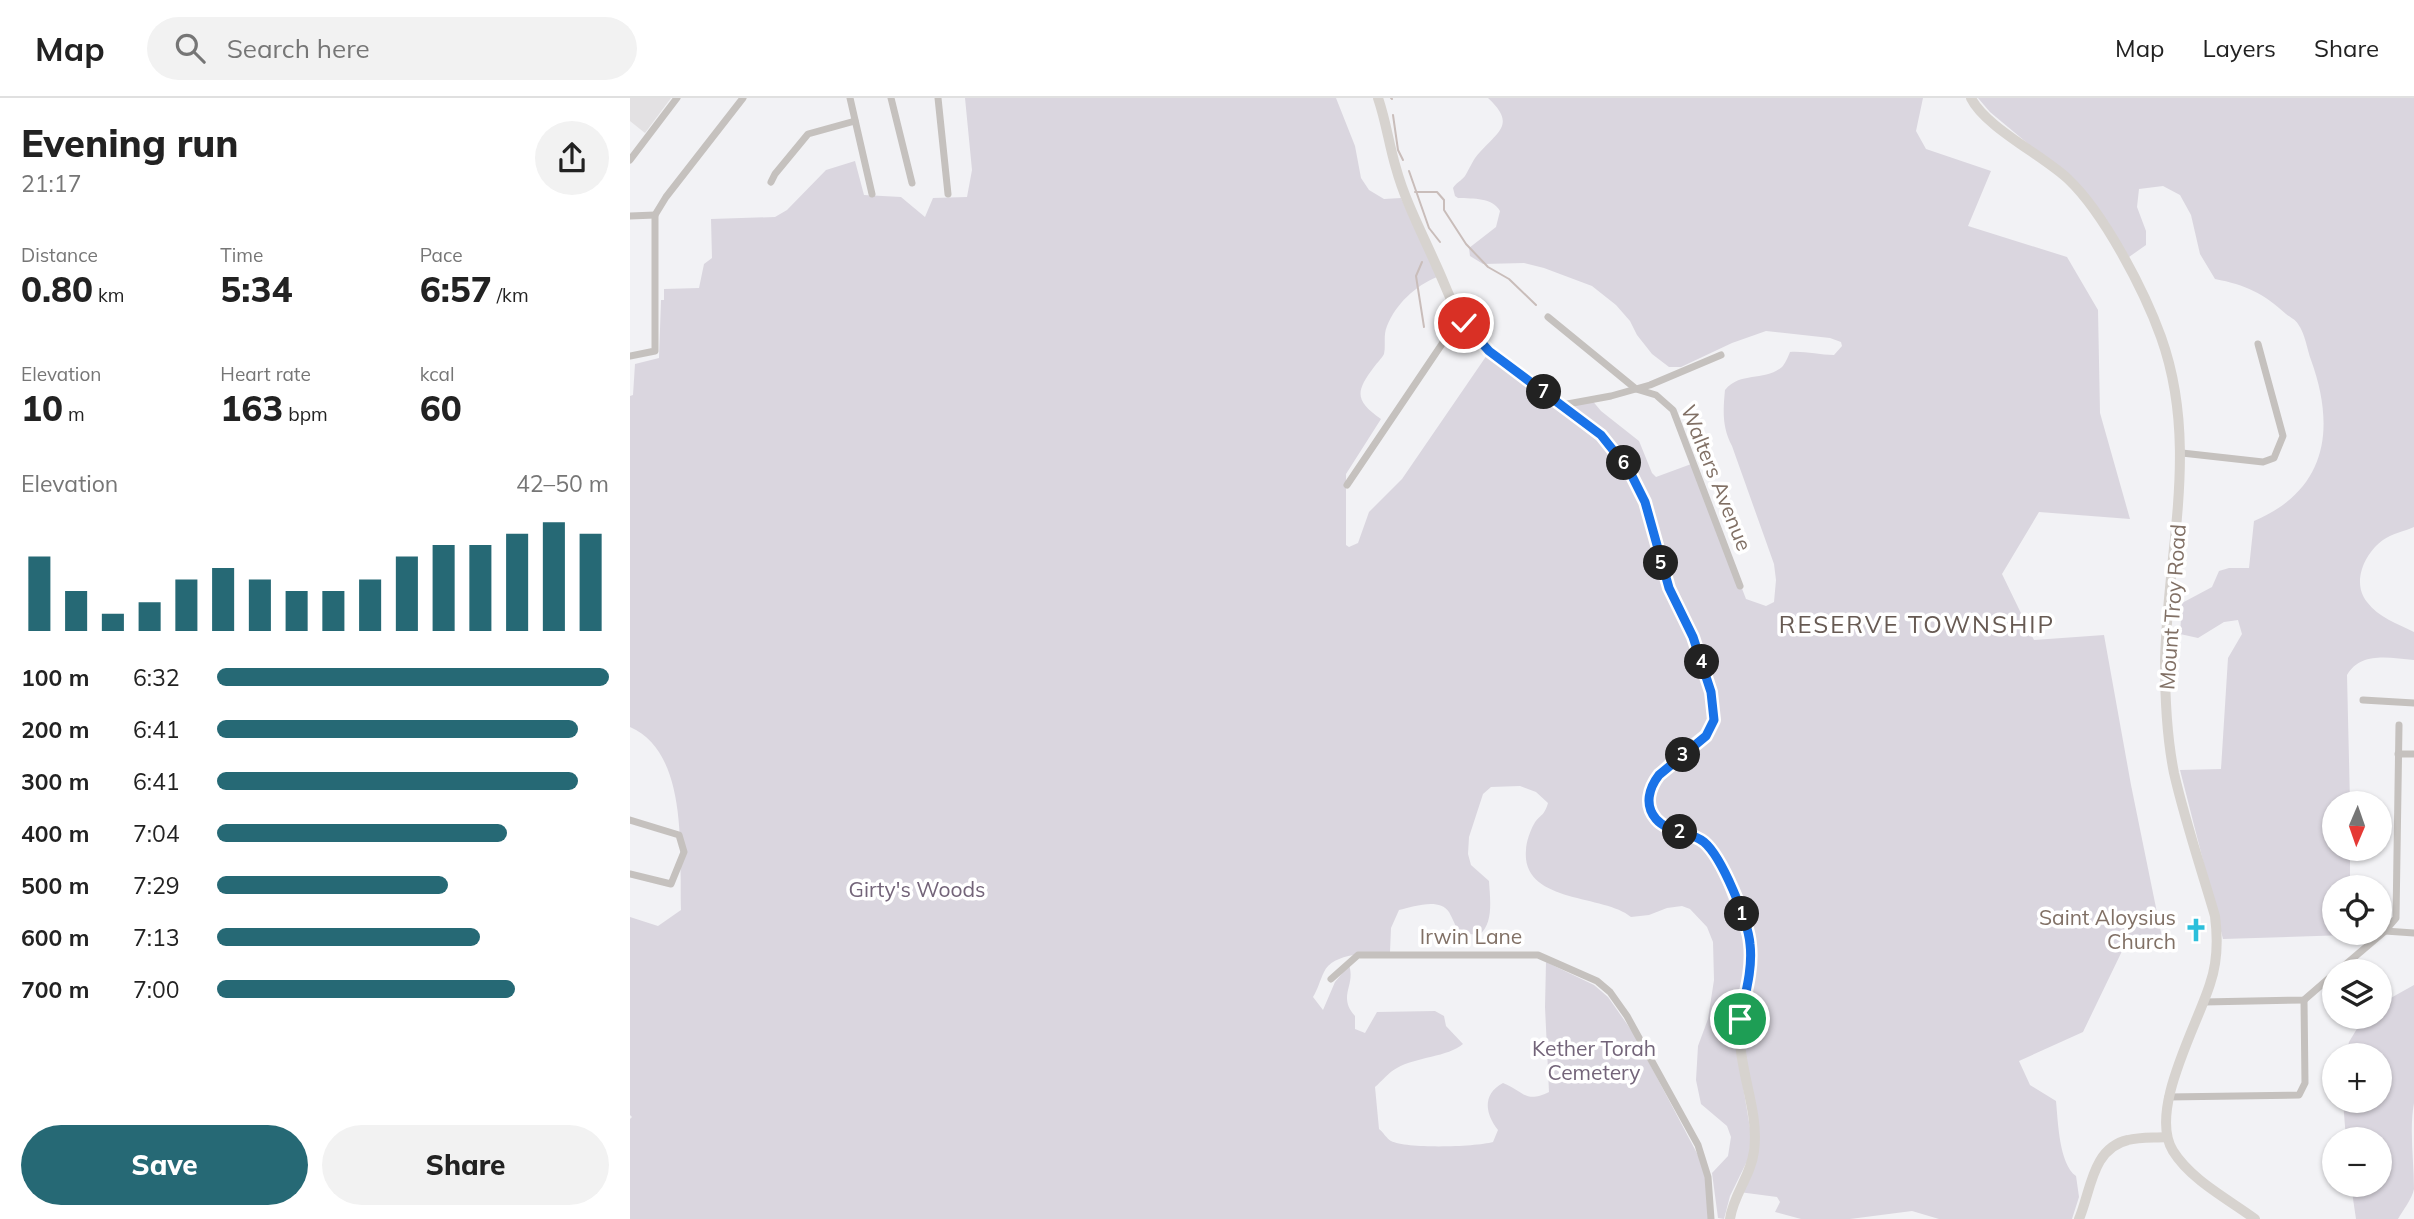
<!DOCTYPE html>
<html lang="en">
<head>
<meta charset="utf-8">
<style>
  body { margin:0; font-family:Mulish,sans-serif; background:#f2f2f2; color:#222; height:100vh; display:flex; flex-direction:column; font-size:26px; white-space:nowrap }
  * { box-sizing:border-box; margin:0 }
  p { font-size:23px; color:#767676 }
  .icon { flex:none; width:38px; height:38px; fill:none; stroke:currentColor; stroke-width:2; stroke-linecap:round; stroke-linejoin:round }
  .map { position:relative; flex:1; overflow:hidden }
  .sheet { display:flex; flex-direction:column; background:#fff; width:630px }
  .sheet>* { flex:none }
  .needle { width:46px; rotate:182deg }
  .controls { position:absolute; left:1692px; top:693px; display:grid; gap:14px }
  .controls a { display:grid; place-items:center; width:70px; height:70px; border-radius:50%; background:#fff; box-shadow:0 2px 5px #0004; font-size:35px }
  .pin { position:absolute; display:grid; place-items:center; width:60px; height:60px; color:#fff; margin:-30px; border:4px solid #fff; border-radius:50%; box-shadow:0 2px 7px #0007 }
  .km { position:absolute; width:35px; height:35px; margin:-18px; border-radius:50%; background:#222; color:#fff; font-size:19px; line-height:35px; text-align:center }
  .round { display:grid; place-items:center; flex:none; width:74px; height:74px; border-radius:37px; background:#f2f2f2 }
  .headline { display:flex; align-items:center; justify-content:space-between; height:119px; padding:0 21px }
  h1 { font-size:38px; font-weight:800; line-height:52px }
  .figures { display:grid; grid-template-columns:repeat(3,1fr); gap:10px; height:119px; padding:7px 21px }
  .figures div { display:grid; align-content:center }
  .figures b { font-size:35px; font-weight:800 }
  .figures small { font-size:19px; font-weight:400 }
  .figures p { font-size:19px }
  .chart { height:196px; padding:14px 21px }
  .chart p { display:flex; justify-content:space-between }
  .chart svg { width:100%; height:126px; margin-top:7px; stroke:#266975; stroke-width:6 }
  .cta { display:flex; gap:14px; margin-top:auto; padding:14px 21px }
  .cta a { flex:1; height:80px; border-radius:42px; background:#266975; color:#fff; font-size:28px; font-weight:800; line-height:80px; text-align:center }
  .cta a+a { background:#f2f2f2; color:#222 }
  ul { padding:0 21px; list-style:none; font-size:23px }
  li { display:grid; grid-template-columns:112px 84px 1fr; align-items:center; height:52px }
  li i { height:18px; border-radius:9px; background:#266975 }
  header { display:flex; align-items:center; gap:42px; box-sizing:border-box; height:98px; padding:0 35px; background:#fff; border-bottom:2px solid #e0e0e0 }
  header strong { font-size:33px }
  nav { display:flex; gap:38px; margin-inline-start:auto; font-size:24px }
  .search { width:490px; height:63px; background:#f2f2f2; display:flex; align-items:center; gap:18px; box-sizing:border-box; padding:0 24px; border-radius:38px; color:#767676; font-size:26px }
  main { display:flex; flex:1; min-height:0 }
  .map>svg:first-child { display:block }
</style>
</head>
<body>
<header>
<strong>Map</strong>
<div class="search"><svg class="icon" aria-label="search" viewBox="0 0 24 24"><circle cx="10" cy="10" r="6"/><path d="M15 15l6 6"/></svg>Search here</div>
<nav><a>Map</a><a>Layers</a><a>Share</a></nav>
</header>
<main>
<section class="sheet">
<div class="headline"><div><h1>Evening run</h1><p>21:17</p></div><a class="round"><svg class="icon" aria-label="share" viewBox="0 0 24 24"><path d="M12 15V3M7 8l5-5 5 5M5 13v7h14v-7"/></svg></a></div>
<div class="figures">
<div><p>Distance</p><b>0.80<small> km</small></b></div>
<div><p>Time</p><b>5:34</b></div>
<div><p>Pace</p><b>6:57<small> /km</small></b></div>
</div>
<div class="figures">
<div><p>Elevation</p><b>10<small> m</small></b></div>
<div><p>Heart rate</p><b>163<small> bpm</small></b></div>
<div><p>kcal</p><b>60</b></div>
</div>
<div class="chart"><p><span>Elevation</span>42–50 m</p>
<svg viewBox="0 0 160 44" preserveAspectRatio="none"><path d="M5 44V18M15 44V30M25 44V38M35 44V34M45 44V26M55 44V22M65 44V26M75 44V30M85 44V30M95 44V26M105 44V18M115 44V14M125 44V14M135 44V10M145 44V6M155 44V10"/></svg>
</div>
<ul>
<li><b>100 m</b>6:32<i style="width:100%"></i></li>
<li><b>200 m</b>6:41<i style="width:92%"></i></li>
<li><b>300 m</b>6:41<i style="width:92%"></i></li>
<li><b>400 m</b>7:04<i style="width:74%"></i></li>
<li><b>500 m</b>7:29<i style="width:59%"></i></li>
<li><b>600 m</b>7:13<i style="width:67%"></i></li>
<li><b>700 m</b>7:00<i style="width:76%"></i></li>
</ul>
<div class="cta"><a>Save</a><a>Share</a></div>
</section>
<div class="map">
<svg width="1784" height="1121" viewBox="0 0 1784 1121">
  <rect width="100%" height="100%" fill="#f2f2f5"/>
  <path fill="#e3e1e3" d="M0,0H41L15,35L0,23Z"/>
  <g fill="#dad6df">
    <path d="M335,0H706L725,48L731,80L739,92L754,101L771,100L807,179C785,188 766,206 757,228C753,237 756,247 754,256C752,260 747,265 744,269C725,294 725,303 751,321L716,376V447L719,449L728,445L739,414L772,381L857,257L970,345L999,380L1011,408L1034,494L1060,543L1079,607V620L1074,630C1051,650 998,681 1017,716C1020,723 1024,728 1031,732C1053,744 1069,742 1085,764L1115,846V873L1102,923L1121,1036L1119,1059L1100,1098L1094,1121L1088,1120L1082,1075L1098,1058L1101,1039L1097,1028L1071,1006L1066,982L1068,948L1078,921L1084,882L1083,844L1077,829L1060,811L1052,808L1037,810L1019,817L1001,819C974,796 891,806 896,752C896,745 900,733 904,726C910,716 914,719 918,705L906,694L890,688L861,689L853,696L839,739L838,756L841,767L859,783C860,800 864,826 849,837L829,835C826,829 823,821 819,814C809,799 783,809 769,812L761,830L760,854C742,854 702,855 694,874C690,882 688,891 683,899L693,912L705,884L719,867C726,888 707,898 725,918V931L735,935L747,914L805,913L814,918L816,928L833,946C818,959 786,959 767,970C759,974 752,983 745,989L749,1031C753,1034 757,1041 761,1043C777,1051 845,1049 863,1044L868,1032C855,1016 852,996 873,985C894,993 895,1006 919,994L915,909L916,864L964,887L978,899L1004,936L1070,1061L1076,1078L1078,1121H0V1021L2,1019L0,1017V819L28,828L51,812C49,758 60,655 0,629V298L3,297L5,266L29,260L31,202H34V191L69,190L74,166L82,160L81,121L145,119L157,112L196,72L225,63L234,97L271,99L295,119L303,100L337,99L342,72Z"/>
    <path d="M858,0H1293L1286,33L1296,51L1361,73L1338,128L1437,159L1468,212L1470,315L1500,421L1409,414L1372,476L1404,542L1474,537L1501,687L1534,849L1493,851L1453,934L1389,963L1400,987L1426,1003C1428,1023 1429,1066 1446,1078L1449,1099L1442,1121H1309L1282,1113L1220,1121H1171L1145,1114L1150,1104L1147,1099L1109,1094L1125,1051L1110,947L1120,845L1080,751L1026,721L1019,693L1076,638L1084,608L999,372L932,307L961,301L971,313L1009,343L1022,375L1026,379L1064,365L1116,501L1136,508L1144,504L1146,482L1144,466L1102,348C1092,329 1093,313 1095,292C1111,273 1135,284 1152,269C1155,266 1158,259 1160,254C1175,253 1189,257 1204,257L1212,248L1211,244L1200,240L1136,233L1102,245L1051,269H1039L1022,256L1007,237L1000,223L986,207L962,188L914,170L894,165L853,166L840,158L839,150L866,129L870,113C862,99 844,101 828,100L825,98L823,90C826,85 831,83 835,78C840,70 843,61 850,54C869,33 886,26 858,0Z"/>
    <path d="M1348,0H1784V429C1775,433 1761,436 1753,442C1735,455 1721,484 1737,504C1748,519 1768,526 1784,534V562C1760,560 1731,553 1717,577L1720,705H1704V751H1720V789H1704V835H1718L1717,837L1593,841L1550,672L1591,671L1598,560L1612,536L1608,522L1594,524L1568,540L1550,536L1552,505L1582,489L1589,473L1599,470H1619L1624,423C1697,392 1706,331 1681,262C1677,251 1675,235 1668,226C1666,222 1660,219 1656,216C1633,195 1616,187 1585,181L1570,156L1561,117L1550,97L1533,88L1509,91L1507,109L1516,133V147L1499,159L1478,124L1396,44L1360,14Z"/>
    <path d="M1784,887V1005C1779,1032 1784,1063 1784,1091C1782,1101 1773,1112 1768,1121H1726L1721,1087H1750V1041H1716L1713,1003H1750V957H1716L1719,944L1734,919H1750V906Z"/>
  </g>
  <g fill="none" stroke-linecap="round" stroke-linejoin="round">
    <g stroke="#c9bdba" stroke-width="2">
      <path d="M761,0L762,1"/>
      <path d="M763,17L768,52L773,62"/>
      <path d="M779,73L799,130L810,144"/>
      <path d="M785,94H807L814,102V112L836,146L858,169L879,181L906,207"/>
      <path d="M792,164L786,178L794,229"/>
    </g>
    <g stroke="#c5c1be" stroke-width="7">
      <path d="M220,0L242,96"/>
      <path d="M261,0L282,85"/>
      <path d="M308,0L318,96"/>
      <path d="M0,62L47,0"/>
      <path d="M141,84L145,76L178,36L225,23"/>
      <path d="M0,118L25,117"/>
      <path d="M918,219L1006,291L1026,297L1043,312L1110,488"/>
      <path d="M0,258L25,253V117L36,99L113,0"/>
      <path d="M932,307L981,298L1020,287L1091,257"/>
      <path d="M1552,355L1633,364L1644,360L1653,338L1628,246"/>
      <path d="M717,387L814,243L821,234L833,225"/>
      <path d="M1733,602L1784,605"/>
      <path d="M1768,656H1784"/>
      <path d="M0,722L49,737L54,754L41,786L0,776"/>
      <path d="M1755,833L1784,835"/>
      <path d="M1708,873L1755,833L1766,820L1769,627"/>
      <path d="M701,881L728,857H908L967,883L980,894L997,918L1068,1047L1078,1079L1081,1121"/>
      <path d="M1574,904L1674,902L1704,876"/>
      <path d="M1538,999L1669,997L1675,985L1674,902"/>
    </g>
    <g stroke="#d7d3cf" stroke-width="10">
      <path d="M748,0C756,23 759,47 766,70C775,103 792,135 806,167C815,186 822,208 834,226C867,275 930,297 971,338C1022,388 1015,433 1040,491C1047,507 1056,522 1063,538C1071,556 1076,576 1081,595C1083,603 1086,612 1085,621C1079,654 1012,667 1019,705C1025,735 1057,729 1075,745C1082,751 1090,763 1094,772C1106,797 1122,830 1121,859C1119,888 1109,914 1110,943C1112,980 1129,1016 1124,1053C1121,1078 1103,1097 1100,1121"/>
      <path d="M1341,0C1355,29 1414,58 1438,81C1474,115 1514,192 1531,239C1570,348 1537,454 1535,564C1535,600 1537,640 1544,675C1555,723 1571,770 1585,818C1588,841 1588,863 1580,886C1567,928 1518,1013 1543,1053C1561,1082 1598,1101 1625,1121"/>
      <path d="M1449,1121C1461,1093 1462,1050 1498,1042C1510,1039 1524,1040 1536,1039"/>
    </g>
  </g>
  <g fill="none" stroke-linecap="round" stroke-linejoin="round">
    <g stroke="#fff" stroke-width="14">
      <path id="route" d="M834,225L859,253L971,337L999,372L1015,404L1039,490L1063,539L1081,594L1084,622L1076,638L1029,677C1019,690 1014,707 1026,721C1038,735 1061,733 1074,744C1092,759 1118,823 1120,846C1123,871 1115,897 1110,921"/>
    </g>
    <use href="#route" stroke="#1a73e8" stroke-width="9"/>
  </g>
  <defs>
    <g id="church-bare" transform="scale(1.89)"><path d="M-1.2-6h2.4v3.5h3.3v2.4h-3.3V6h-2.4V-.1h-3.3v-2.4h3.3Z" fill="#2cbfdb" stroke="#fff" stroke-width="2.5" paint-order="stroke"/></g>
  </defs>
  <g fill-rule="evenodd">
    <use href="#church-bare" x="1566" y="832"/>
  </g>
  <g text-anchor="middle" stroke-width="7" stroke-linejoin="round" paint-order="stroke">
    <g font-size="21" fill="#817065" stroke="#fff">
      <text transform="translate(1086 380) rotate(68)" y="7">Walters Avenue</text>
      <text transform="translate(1543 509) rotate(-86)" y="7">Mount Troy Road</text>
      <text x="841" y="846">Irwin Lane</text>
    </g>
    <g font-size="21" fill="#736479" stroke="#fff">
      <text x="287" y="799">Girty's Woods</text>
      <text x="964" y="958">Kether Torah<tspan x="964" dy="24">Cemetery</tspan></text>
    </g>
    <g font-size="21" fill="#817065" stroke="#fff" text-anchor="end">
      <text x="1546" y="827">Saint Aloysius<tspan x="1546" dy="24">Church</tspan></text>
    </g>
    <g font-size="24" letter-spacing="2" fill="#675a53" stroke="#fff">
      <text x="1287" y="535">RESERVE TOWNSHIP</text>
    </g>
  </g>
</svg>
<div class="controls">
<a><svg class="needle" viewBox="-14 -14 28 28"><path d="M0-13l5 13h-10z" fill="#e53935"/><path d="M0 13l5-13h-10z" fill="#767676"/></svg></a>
<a><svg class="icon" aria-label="locate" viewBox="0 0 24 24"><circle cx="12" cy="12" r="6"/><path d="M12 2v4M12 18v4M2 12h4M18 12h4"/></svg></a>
<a><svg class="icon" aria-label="layers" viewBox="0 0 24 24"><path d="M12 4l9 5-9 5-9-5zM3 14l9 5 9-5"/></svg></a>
<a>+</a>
<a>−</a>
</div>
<div class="pin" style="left:1110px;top:921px;background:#1e9e55"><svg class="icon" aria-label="arrive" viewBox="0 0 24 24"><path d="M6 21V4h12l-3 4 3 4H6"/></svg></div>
<div class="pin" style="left:834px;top:225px;background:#d93025"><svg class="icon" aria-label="check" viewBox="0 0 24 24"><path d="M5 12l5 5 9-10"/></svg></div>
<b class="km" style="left:1112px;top:816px">1</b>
<b class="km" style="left:1050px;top:734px">2</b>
<b class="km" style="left:1053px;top:657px">3</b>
<b class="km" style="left:1072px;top:564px">4</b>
<b class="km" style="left:1031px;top:465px">5</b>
<b class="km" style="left:994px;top:365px">6</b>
<b class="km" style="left:914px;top:294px">7</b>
</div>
</main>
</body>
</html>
